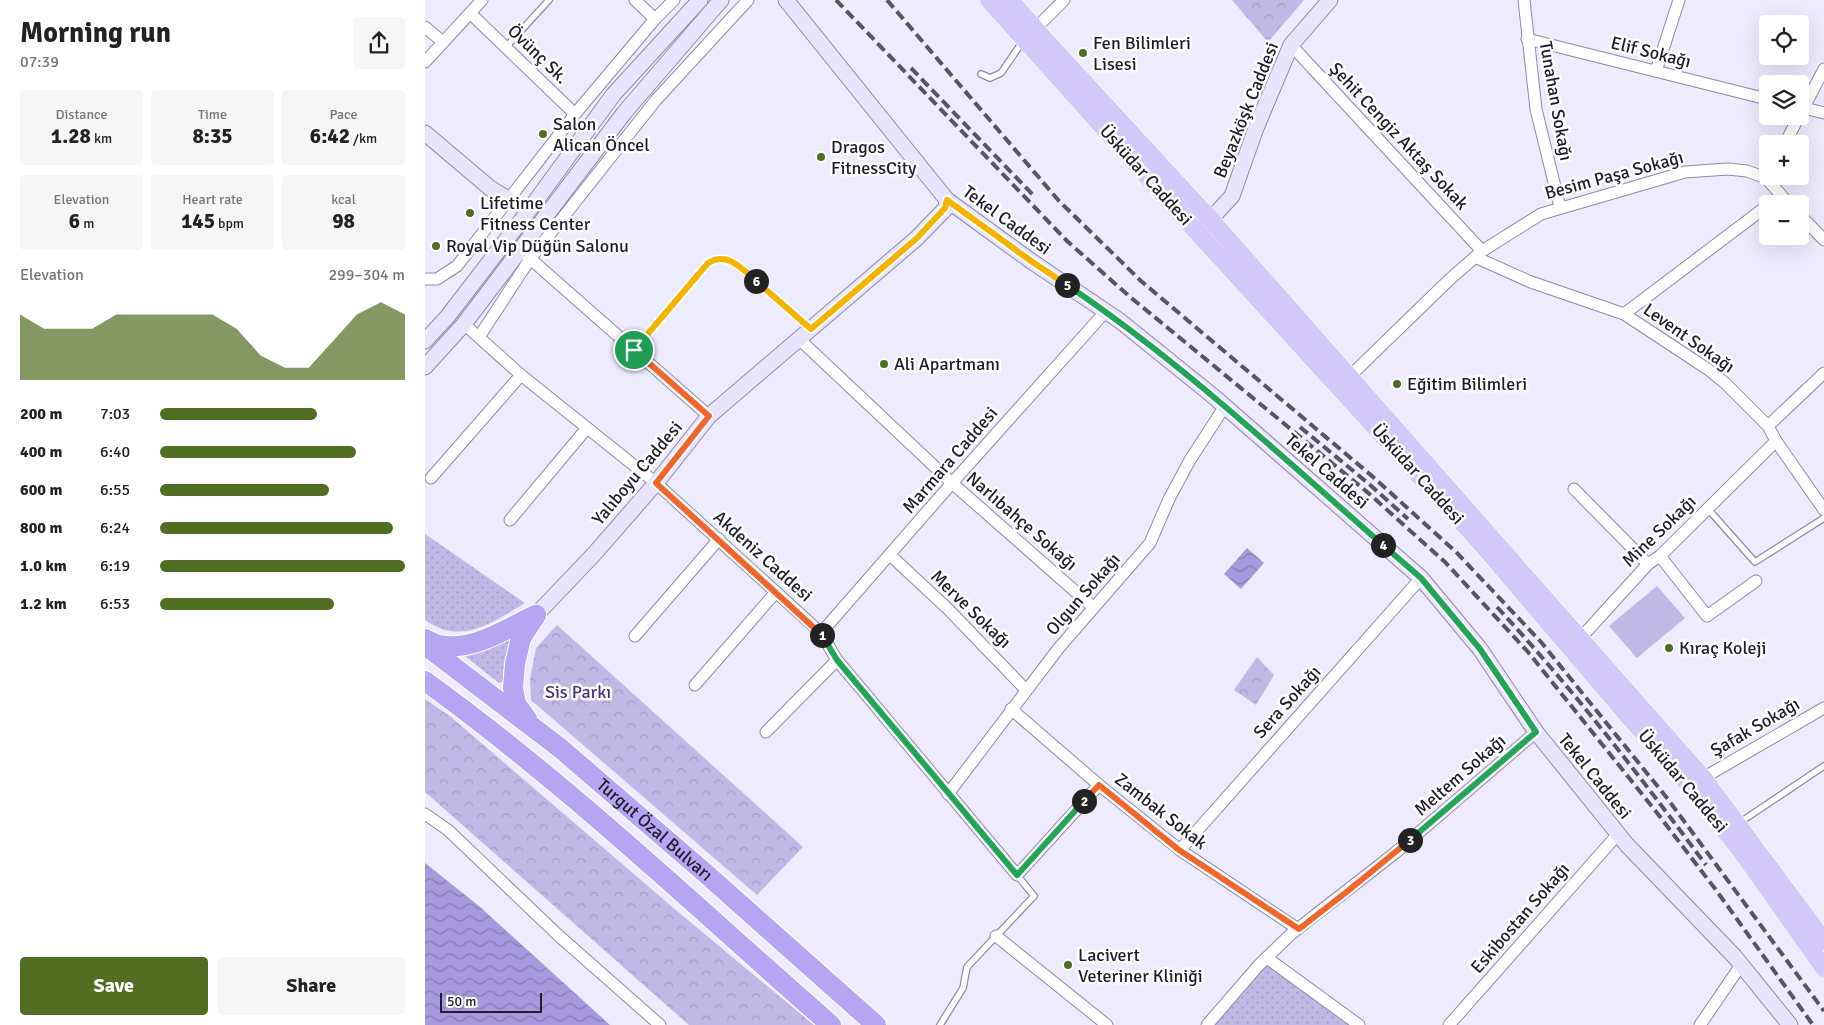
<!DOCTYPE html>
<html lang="en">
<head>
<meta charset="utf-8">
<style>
  body { margin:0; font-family:Signika,sans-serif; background:#f6f6f6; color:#222; height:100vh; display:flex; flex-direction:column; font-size:19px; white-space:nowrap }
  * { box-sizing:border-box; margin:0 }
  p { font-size:16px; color:#767676 }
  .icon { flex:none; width:28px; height:28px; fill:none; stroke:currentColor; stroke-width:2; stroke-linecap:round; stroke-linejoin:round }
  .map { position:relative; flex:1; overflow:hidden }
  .drawer { display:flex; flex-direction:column; background:#fff; width:425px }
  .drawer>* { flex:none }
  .controls { position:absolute; left:1334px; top:15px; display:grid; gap:10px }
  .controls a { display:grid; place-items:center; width:50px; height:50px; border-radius:5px; background:#fff; box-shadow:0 5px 20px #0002; font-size:25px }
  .scale { position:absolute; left:15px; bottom:12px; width:102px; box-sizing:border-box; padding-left:5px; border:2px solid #201d29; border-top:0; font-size:14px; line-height:18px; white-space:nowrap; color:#201d29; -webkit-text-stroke:4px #fff; paint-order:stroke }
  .pin { position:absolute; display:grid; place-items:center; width:42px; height:42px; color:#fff; margin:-21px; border:2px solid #fff; border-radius:50%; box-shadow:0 1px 5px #0007 }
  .km { position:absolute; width:25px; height:25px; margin:-12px; border-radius:50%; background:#222; color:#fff; font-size:14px; line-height:25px; text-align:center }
  .round { display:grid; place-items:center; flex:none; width:52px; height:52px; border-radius:5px; background:#f6f6f6 }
  .overview { display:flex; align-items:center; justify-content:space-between; height:85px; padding:0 20px }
  h1 { font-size:28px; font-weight:700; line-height:38px }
  .stats { display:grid; grid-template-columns:repeat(3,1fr); gap:8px; height:85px; padding:5px 20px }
  .stats div { display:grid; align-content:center; border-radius:5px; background:#f6f6f6; text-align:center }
  .stats b { font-size:21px; font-weight:700 }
  .stats small { font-size:14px; font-weight:400 }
  .stats p { font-size:14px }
  .chart { height:140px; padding:10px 20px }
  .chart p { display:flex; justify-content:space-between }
  .chart svg { width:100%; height:90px; margin-top:5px; fill:#506d21; opacity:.7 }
  .action { display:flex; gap:10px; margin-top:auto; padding:10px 20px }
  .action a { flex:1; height:58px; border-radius:5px; background:#506d21; color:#fff; font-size:20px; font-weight:700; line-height:58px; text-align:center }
  .action a+a { background:#f6f6f6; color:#222 }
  ul { padding:0 20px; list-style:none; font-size:16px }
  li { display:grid; grid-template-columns:80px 60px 1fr; align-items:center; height:38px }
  li i { height:12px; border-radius:6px; background:#506d21 }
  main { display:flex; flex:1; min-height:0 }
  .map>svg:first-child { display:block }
</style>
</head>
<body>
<main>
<section class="drawer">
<div class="overview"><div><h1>Morning run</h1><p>07:39</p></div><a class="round"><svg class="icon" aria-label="share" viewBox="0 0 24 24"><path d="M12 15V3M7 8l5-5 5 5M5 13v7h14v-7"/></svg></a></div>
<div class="stats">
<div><p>Distance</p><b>1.28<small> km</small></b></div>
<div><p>Time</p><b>8:35</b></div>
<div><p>Pace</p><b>6:42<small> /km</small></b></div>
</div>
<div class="stats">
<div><p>Elevation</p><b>6<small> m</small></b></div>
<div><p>Heart rate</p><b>145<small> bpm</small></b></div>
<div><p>kcal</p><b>98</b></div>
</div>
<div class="chart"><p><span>Elevation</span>299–304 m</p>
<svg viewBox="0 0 160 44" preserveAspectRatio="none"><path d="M0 44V12L10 19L20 19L30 19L40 12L50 12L60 12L70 12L80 12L90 19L100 32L110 38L120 38L130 25L140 12L150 6L160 12V44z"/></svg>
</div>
<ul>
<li><b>200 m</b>7:03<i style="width:64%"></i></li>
<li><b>400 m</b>6:40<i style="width:80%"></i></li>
<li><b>600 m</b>6:55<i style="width:69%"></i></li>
<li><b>800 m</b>6:24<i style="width:95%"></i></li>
<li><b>1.0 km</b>6:19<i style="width:100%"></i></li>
<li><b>1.2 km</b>6:53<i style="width:71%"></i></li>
</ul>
<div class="action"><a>Save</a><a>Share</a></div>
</section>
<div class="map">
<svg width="1399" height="1025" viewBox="0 0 1399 1025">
  <defs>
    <pattern id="grass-dots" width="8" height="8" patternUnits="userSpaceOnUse" patternTransform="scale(1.25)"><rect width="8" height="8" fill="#c0b8e5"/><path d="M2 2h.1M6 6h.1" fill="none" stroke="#a59ec4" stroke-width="1.8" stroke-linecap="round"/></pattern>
    <pattern id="park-crowns" width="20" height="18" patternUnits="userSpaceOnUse" patternTransform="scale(1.25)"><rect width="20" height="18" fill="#c0b8e5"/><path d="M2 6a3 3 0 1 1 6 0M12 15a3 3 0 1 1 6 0" fill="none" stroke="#a59ec4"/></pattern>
    <pattern id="water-waves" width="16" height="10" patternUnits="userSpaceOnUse" patternTransform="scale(1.25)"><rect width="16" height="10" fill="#a799de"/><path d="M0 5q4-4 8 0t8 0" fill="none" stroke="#887cb4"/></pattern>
  </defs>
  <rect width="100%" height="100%" fill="#eeebff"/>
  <g fill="url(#grass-dots)">
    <path d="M0,534L100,603C66,623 38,646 0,620Z"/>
    <path d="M84,636L87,638L78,673L79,681L74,683L41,657L44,653L53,652Z"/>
    <path d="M843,963L925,1025H790Z"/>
  </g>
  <g fill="url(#park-crowns)">
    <path d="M807,0H879L843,42Z"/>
    <path d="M132,625L378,847L332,895L106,700L105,680L111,648Z"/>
    <path d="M832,657L849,675L831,705L809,690Z"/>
    <path d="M0,699L26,717L252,911L389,1025H264L0,792Z"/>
  </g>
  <path fill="#c0b8e5" d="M1232,586L1260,618L1212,658L1184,626Z"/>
  <g fill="url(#water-waves)">
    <path d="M822,548L839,563L816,589L799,574Z"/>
    <path d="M0,863L54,906L185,1025H0Z"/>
  </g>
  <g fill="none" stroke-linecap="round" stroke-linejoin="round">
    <g stroke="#8f8aa8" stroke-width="8">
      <g id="lane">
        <path d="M81,47L124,0"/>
        <path d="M556,74L565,78L576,73L598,41"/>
        <path d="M209,350L283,263C292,257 300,257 309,263L385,328"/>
        <path d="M1283,509L1330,562L1399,518"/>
        <path d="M1314,823L1399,766"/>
        <path d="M515,1025L538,988L542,967L609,896L592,875"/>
      </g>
    </g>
    <g stroke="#8f8aa8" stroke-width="13">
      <g id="street">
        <path d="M210,0L230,19"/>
        <path d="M1099,0L1111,109L1135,207"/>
        <path d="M45,13L150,114"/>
        <path d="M0,27L18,42"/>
        <path d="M610,29L639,0"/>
        <path d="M1102,39L1342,99"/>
        <path d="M866,45L1057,251"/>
        <path d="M0,62L57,0"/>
        <path d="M1231,71L1254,0"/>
        <path d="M1375,107L1399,113"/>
        <path d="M1375,115L1399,69"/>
        <path d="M1360,144L1374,116"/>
        <path d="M1342,175L1341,178L1364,204"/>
        <path d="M1375,215L1399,240"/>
        <path d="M100,254L284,416"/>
        <path d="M1050,257L1106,282L1199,314L1342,206"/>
        <path d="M0,279H12L32,266L150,114L230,19L249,0"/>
        <path d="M1199,314L1284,370L1300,383L1343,426L1351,441L1399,510"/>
        <path d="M39,324L96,375L231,483L396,633L412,660L592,875L674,785"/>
        <path d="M54,337L105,259L231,100L323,0"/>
        <path d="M373,338L527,483L668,607"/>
        <path d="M925,376L1025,279L1057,251L1116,214L1260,172L1303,169L1322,171L1341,178"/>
        <path d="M1343,426L1399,373"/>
        <path d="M6,478L96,375"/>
        <path d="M1149,489L1223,564"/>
        <path d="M85,520L162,428"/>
        <path d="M465,555L523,609L601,690"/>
        <path d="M1235,556L1282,616L1331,581"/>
        <path d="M396,633L527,483L681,311"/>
        <path d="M210,636L294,539"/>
        <path d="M1152,642L1223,564L1235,556L1351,441"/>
        <path d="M270,685L351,592"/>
        <path d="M586,709L674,785L755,850L873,929"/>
        <path d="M341,732L412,660"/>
        <path d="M1278,778L1399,708"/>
        <path d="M523,794L633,649L725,543L744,499L765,460L800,406"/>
        <path d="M0,814L23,830L134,936L235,1025"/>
        <path d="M755,850L996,578"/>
        <path d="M571,936L682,1025"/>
        <path d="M842,958L934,1025"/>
        <path d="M782,1025L833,966L866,934L970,853L1111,732"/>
        <path d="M1024,1025L1193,834"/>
        <path d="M1275,1025L1316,965"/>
      </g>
    </g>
    <g stroke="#8f8aa8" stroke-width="17">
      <g id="secondary">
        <path d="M361,0L522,200L606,261L695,321L788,396L996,578L1055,649L1111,732L1202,845L1310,957L1365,1025"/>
        <path d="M0,133L65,188L83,199"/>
        <path d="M773,233L807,196L831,128L866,45L905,0"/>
        <path d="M0,341L23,316L102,213L188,95L275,0"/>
        <path d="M0,367L39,324L199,113L296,0"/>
        <path d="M111,615L170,553L231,483L284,416L492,238L521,208L522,200"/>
      </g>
    </g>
    <g stroke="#fff" stroke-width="19">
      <g id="primary">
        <path d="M564,0L773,233L1055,542L1205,718L1247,764L1317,852L1399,968"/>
        <path d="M585,0L610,29L786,220L1278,778L1399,941"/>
      </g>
    </g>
    <g stroke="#fff" stroke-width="22">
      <g id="highway">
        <path d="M0,639C5,641 10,644 14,645C48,652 82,628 111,615"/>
        <path id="s1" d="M0,645L135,748L279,872L451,1025"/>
        <path d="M0,681C144,785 273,909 406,1025"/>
        <path d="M102,719L91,704L88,688L90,664L96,638L111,615"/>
      </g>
    </g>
    <use href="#lane" stroke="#fff" stroke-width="5.5"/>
    <use href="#street" stroke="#fff" stroke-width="11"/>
    <use href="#secondary" stroke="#e9e4fb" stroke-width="15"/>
    <use href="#primary" stroke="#d3c9f8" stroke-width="18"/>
    <use href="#highway" stroke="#b5a5f3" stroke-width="20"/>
    <g stroke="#585563" stroke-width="4" stroke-dasharray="10 5" stroke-linecap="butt">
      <path d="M411,0L642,241L704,296L941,491L1020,562L1103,652L1229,809L1291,890L1388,1025"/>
      <path d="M462,0L634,201L716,281L947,476L1031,552L1116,642L1242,798L1399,1011"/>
      <path d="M486,68L609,196"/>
      <path d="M875,427L944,484L983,519"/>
      <path d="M1072,607C1147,688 1215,776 1281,865"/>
    </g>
  </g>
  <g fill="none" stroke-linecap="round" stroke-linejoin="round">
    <g stroke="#fff" stroke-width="10">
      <path id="split-1" d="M209,350L284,416L231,483L397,635"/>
    </g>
    <g stroke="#fff" stroke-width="10">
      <path id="split-2" d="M397,635L412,660L592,875L659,801"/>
    </g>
    <g stroke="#fff" stroke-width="10">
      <path id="split-3" d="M659,801L674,785L754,850L874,929L924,890L985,840"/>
    </g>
    <g stroke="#fff" stroke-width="10">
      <path id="split-4" d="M958,545L996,578L1055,649L1111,732L985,840"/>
    </g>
    <g stroke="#fff" stroke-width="10">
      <path id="split-5" d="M642,285C755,361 855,455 958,545"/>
    </g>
    <g stroke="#fff" stroke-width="10">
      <path id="split-6" d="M331,281L386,329L492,238L520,208L522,200L606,261L642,285"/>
    </g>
    <g stroke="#fff" stroke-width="10">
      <path id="split-7" d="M209,350L283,263C303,251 317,269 331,281"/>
    </g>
    <use href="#split-1" stroke="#f0652b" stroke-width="6"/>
    <use href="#split-2" stroke="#22a559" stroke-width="6"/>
    <use href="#split-3" stroke="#f0652b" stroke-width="6"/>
    <use href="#split-4" stroke="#22a559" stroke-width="6"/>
    <use href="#split-5" stroke="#22a559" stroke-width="6"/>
    <use href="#split-6" stroke="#f5b400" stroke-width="6"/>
    <use href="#split-7" stroke="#f5b400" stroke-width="6"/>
  </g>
  <g fill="#506d21" stroke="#fff" stroke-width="2">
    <circle cx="658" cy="53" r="5"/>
    <circle cx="118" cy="134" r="5"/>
    <circle cx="396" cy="157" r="5"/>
    <circle cx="45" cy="213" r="5"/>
    <circle cx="11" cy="246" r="5"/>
    <circle cx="459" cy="364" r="5"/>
    <circle cx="972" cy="384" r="5"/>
    <circle cx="1244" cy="648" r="5"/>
    <circle cx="643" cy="965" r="5"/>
  </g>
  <g text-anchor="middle" stroke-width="5" stroke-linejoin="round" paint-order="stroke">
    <g font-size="18" fill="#201d29" stroke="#fff" text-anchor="start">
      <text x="668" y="49">Fen Bilimleri<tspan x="668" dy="21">Lisesi</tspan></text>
      <text x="128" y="130">Salon<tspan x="128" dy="21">Alican Öncel</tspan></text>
      <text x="406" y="153">Dragos<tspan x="406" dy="21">FitnessCity</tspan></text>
      <text x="55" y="209">Lifetime<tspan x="55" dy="21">Fitness Center</tspan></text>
      <text x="21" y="252">Royal Vip Düğün Salonu</text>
      <text x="469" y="370">Ali Apartmanı</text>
      <text x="982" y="390">Eğitim Bilimleri</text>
      <text x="1254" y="654">Kıraç Koleji</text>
      <text x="653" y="961">Lacivert<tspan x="653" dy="21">Veteriner Kliniği</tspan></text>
    </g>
    <g font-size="18" fill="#201d29" stroke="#fff">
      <text transform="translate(1226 52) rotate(14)" y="6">Elif Sokağı</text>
      <text transform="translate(113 54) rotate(44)" y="6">Övünç Sk.</text>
      <text transform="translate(1131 101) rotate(80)" y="6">Tunahan Sokağı</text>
      <text transform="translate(821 110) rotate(-68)" y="6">Beyazköşk Caddesi</text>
      <text transform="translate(974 136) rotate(47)" y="6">Şehit Cengiz Aktaş Sokak</text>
      <text transform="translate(721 175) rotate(48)" y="6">Üsküdar Caddesi</text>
      <text transform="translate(1189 175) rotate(-15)" y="6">Besim Paşa Sokağı</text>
      <text transform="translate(582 220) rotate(36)" y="6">Tekel Caddesi</text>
      <text transform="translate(1264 338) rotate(35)" y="6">Levent Sokağı</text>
      <text transform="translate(525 460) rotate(-49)" y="6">Marmara Caddesi</text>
      <text transform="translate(902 471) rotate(41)" y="6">Tekel Caddesi</text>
      <text transform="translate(212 473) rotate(-50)" y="6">Yalıboyu Caddesi</text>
      <text transform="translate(993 474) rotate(48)" y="6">Üsküdar Caddesi</text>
      <text transform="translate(597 521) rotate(41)" y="6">Narlıbahçe Sokağı</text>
      <text transform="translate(1234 531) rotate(-44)" y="6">Mine Sokağı</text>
      <text transform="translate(338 556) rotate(42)" y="6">Akdeniz Caddesi</text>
      <text transform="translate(658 594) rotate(-49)" y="6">Olgun Sokağı</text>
      <text transform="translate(546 609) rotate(44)" y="6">Merve Sokağı</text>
      <text transform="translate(862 702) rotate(-48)" y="6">Sera Sokağı</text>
      <text transform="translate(1330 727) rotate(-30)" y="6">Şafak Sokağı</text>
      <text transform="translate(1035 775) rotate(-41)" y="6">Meltem Sokağı</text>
      <text transform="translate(1170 776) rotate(51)" y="6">Tekel Caddesi</text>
      <text transform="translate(1258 781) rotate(50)" y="6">Üsküdar Caddesi</text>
      <text transform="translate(736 811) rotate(38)" y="6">Zambak Sokak</text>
      <text dy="6" stroke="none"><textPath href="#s1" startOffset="295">Turgut Özal Bulvarı</textPath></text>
      <text transform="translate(1095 918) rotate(-49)" y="6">Eskibostan Sokağı</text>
    </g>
    <g font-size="18" fill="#483181" stroke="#fff">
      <text x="153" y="698">Sis Parkı</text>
    </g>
  </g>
</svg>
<div class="controls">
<a><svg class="icon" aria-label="locate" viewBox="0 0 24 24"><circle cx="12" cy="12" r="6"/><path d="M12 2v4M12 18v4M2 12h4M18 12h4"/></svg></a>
<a><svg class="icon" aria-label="layers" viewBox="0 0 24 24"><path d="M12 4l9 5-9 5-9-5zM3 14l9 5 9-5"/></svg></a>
<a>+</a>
<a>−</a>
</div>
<div class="scale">50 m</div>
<div class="pin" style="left:209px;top:350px;background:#1e9e55"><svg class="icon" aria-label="arrive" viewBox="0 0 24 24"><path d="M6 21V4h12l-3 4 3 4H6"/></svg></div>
<b class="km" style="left:397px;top:635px">1</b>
<b class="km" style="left:659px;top:801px">2</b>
<b class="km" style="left:985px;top:840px">3</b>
<b class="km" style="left:958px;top:545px">4</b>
<b class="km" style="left:642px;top:285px">5</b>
<b class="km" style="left:331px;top:281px">6</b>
</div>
</main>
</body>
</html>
